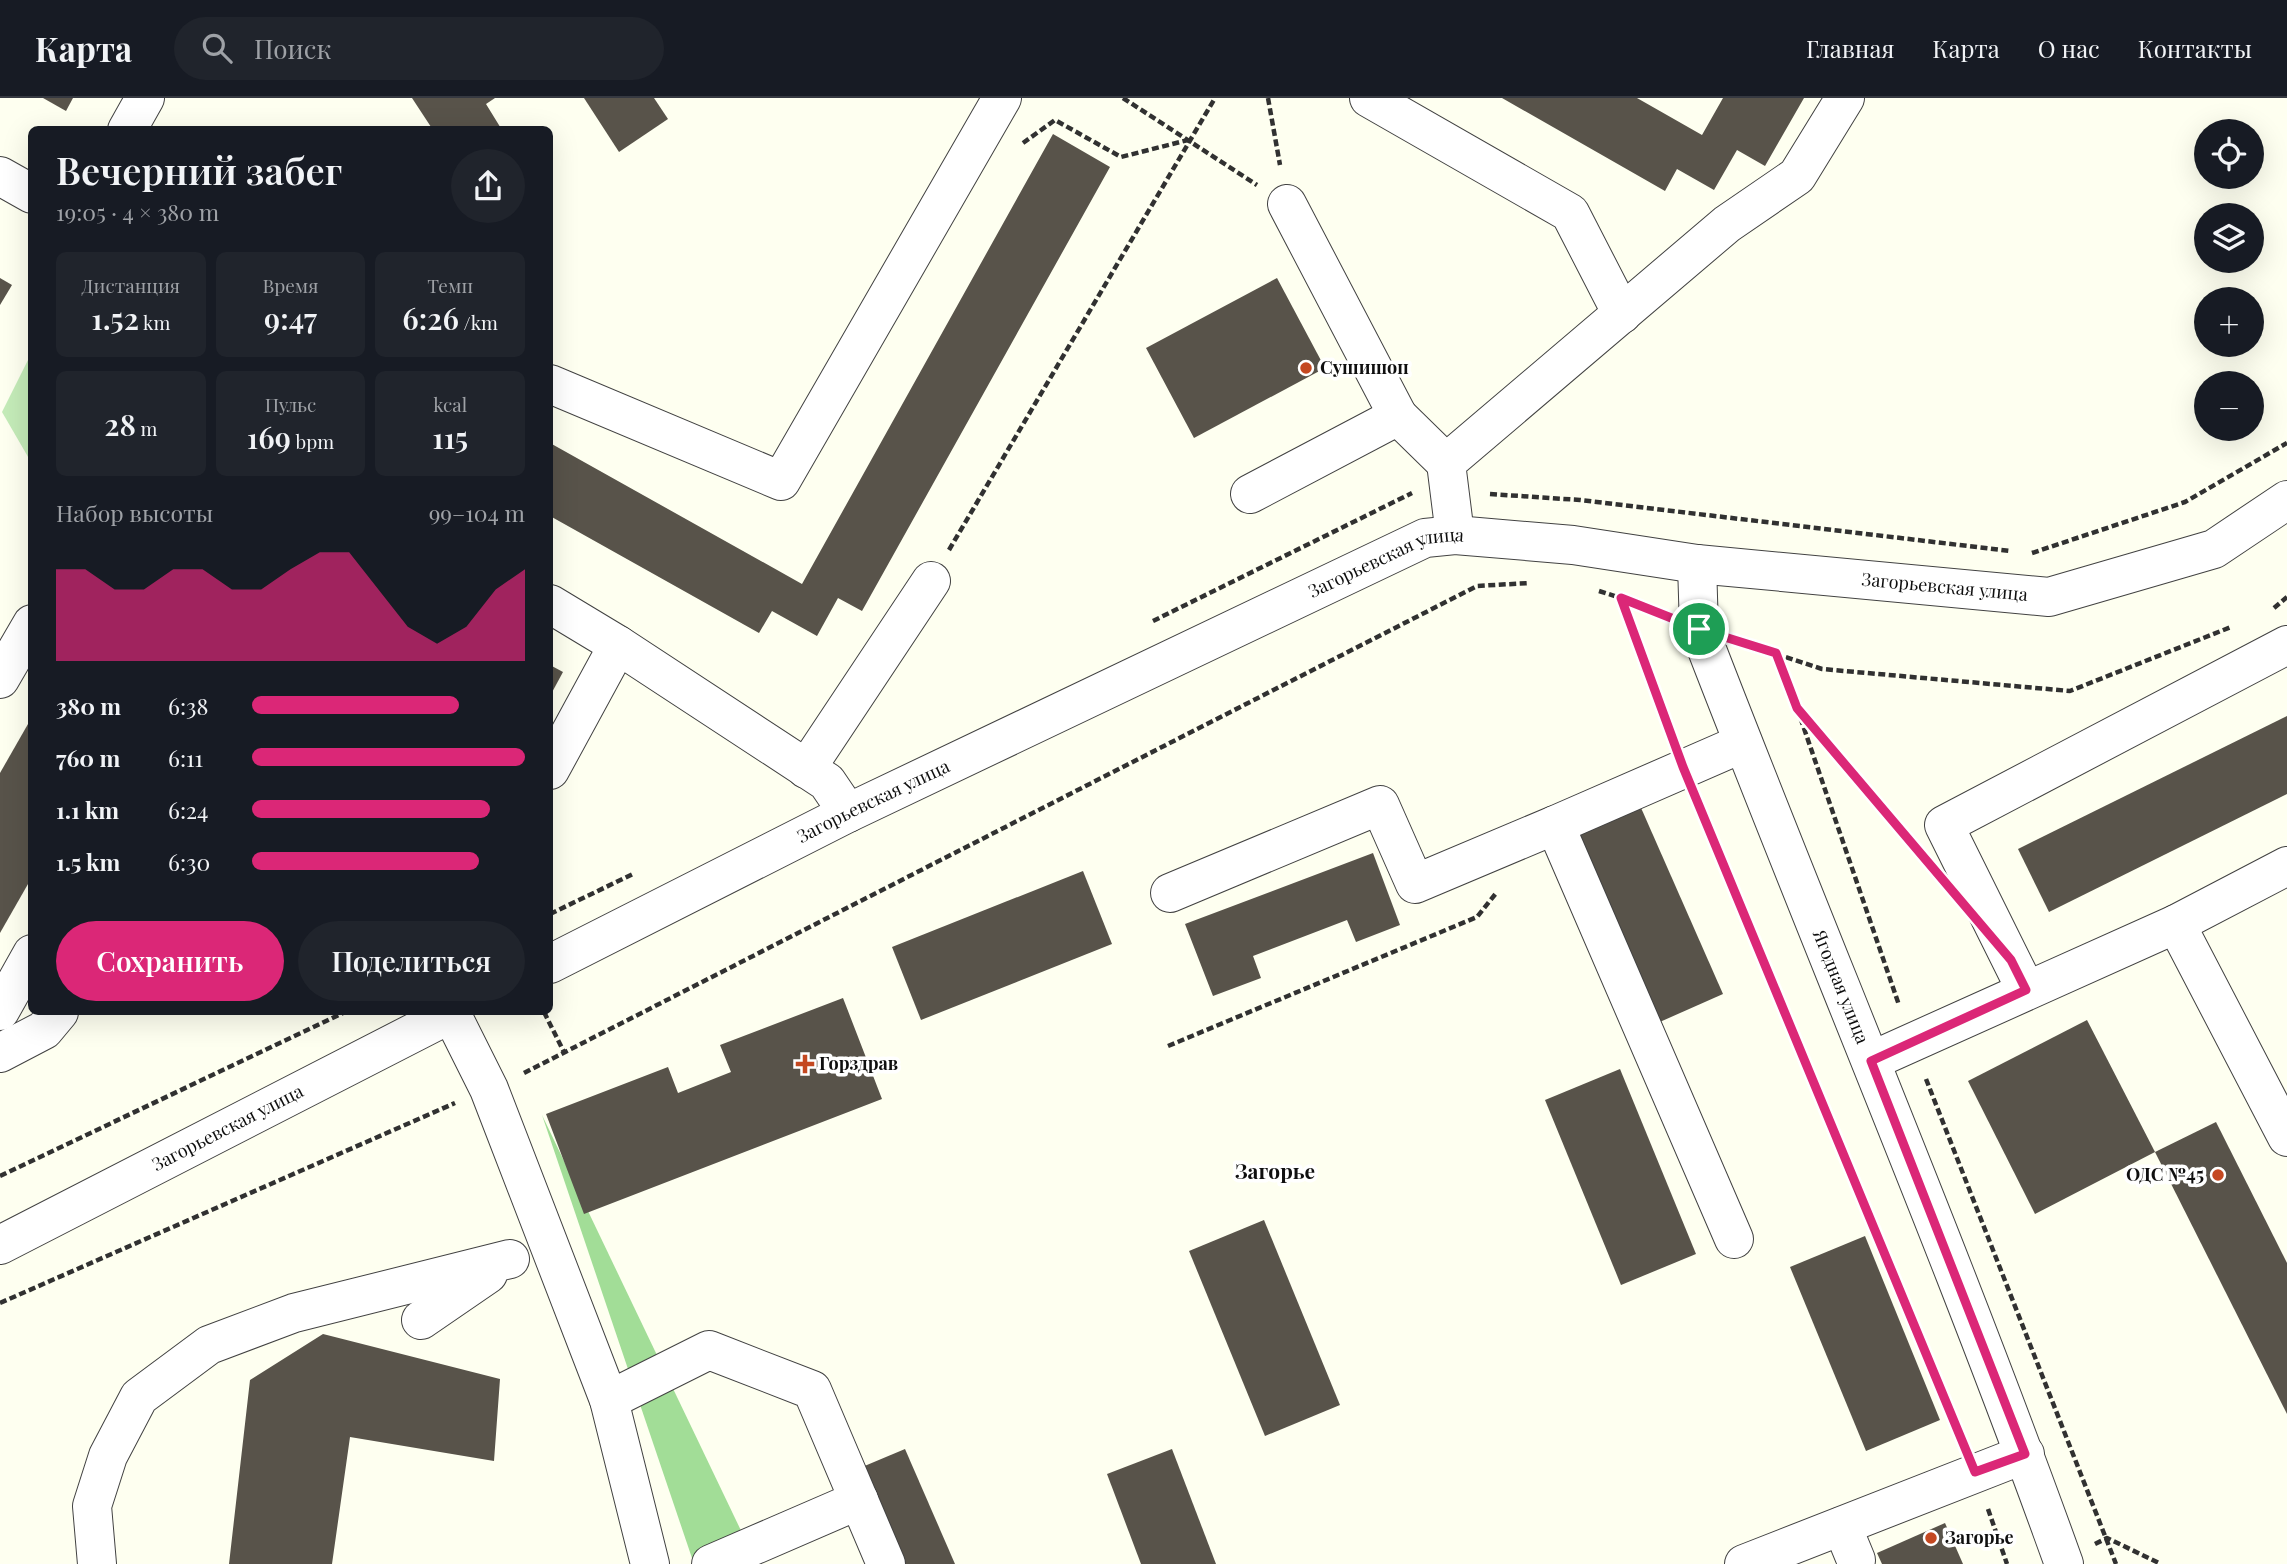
<!DOCTYPE html>
<html lang="ru">
<head>
<meta charset="utf-8">
<style>
  body { margin:0; font-family:"Playfair Display",serif; background:#20242c; color:#f1f3f6; height:100vh; display:flex; flex-direction:column; font-size:26px; white-space:nowrap }
  * { box-sizing:border-box; margin:0 }
  p { font-size:23px; color:#9ea1a6 }
  .icon { flex:none; width:38px; height:38px; fill:none; stroke:currentColor; stroke-width:2; stroke-linecap:round; stroke-linejoin:round }
  .map { position:relative; flex:1; overflow:hidden }
  .panel { position:absolute; left:28px; top:28px; width:525px; height:889px; display:flex; flex-direction:column; background:#171b24; border-radius:10px; box-shadow:0 7px 28px #0002 }
  .panel>* { flex:none }
  .tools { position:absolute; left:2194px; top:21px; display:grid; gap:14px }
  .tools a { display:grid; place-items:center; width:70px; height:70px; border-radius:50%; background:#171b24; box-shadow:0 7px 28px #0002; font-size:35px }
  .pin { position:absolute; display:grid; place-items:center; width:60px; height:60px; color:#fff; margin:-30px; border:4px solid #fff; border-radius:50%; box-shadow:0 2px 7px #0007 }
  .round { display:grid; place-items:center; flex:none; width:74px; height:74px; border-radius:37px; background:#20242c }
  .head { display:flex; align-items:center; justify-content:space-between; height:119px; padding:0 28px }
  h1 { font-size:38px; font-weight:600; line-height:52px }
  .metrics { display:grid; grid-template-columns:repeat(3,1fr); gap:10px; height:119px; padding:7px 28px }
  .metrics div { display:grid; align-content:center; border-radius:10px; background:#20242c; text-align:center }
  .metrics b { font-size:30px; font-weight:600 }
  .metrics small { font-size:19px; font-weight:400 }
  .metrics p { font-size:19px }
  .chart { height:196px; padding:14px 28px }
  .chart p { display:flex; justify-content:space-between }
  .chart svg { width:100%; height:126px; margin-top:7px; fill:#db2777; opacity:.7 }
  .primary-button { display:flex; gap:14px; margin-top:auto; padding:14px 28px }
  .primary-button a { flex:1; height:80px; border-radius:42px; background:#db2777; color:#fff; font-size:28px; font-weight:600; line-height:80px; text-align:center }
  .primary-button a+a { background:#20242c; color:#f1f3f6 }
  ul { padding:0 28px; list-style:none; font-size:23px }
  li { display:grid; grid-template-columns:112px 84px 1fr; align-items:center; height:52px }
  li i { height:18px; border-radius:9px; background:#db2777 }
  header { display:flex; align-items:center; gap:42px; box-sizing:border-box; height:98px; padding:0 35px; background:#171b24; border-bottom:2px solid #363941 }
  header strong { font-size:33px }
  nav { display:flex; gap:38px; margin-inline-start:auto; font-size:24px }
  .search { width:490px; height:63px; background:#20242c; display:flex; align-items:center; gap:18px; box-sizing:border-box; padding:0 24px; border-radius:38px; color:#9ea1a6; font-size:26px }
  .map>svg:first-child { display:block }
</style>
</head>
<body>
<header>
<strong>Карта</strong>
<div class="search"><svg class="icon" aria-label="search" viewBox="0 0 24 24"><circle cx="10" cy="10" r="6"/><path d="M15 15l6 6"/></svg>Поиск</div>
<nav><a>Главная</a><a>Карта</a><a>О нас</a><a>Контакты</a></nav>
</header>
<div class="map">
<svg width="2287" height="1466" viewBox="0 0 2287 1466">
  <rect width="100%" height="100%" fill="#fefff0"/>
  <path fill="#c4ebb8" d="M31,256V364L2,314Z"/>
  <path fill="#a2dd97" d="M542,1017L757,1466H694Z"/>
  <g fill="#58534a">
    <path d="M43,0H73L66,13Z"/>
    <path d="M412,0H495L486,6L502,32H433Z"/>
    <path d="M584,0H654L668,21L619,54Z"/>
    <path d="M1502,0H1637L1702,37L1723,0H1804L1765,68L1737,52L1714,92L1677,71L1665,93Z"/>
    <path d="M1053,36L1110,69L862,513L838,500L817,538L772,513L759,535L550,418V345L802,486Z"/>
    <path d="M0,180L12,187L0,207Z"/>
    <path d="M1277,180L1325,270L1194,340L1146,250Z"/>
    <path d="M550,567L563,574L550,598Z"/>
    <path d="M2287,618V696L2049,814L2018,751Z"/>
    <path d="M32,619V779L0,835V675Z"/>
    <path d="M1638,703L1723,896L1653,927L1569,734Z"/>
    <path d="M1373,755L1400,827L1356,844L1347,822L1253,858L1261,880L1213,898L1185,826Z"/>
    <path d="M1083,773L1112,846L921,922L892,849Z"/>
    <path d="M843,900L882,1001L584,1116L546,1016L668,969L678,995L731,974L720,947Z"/>
    <path d="M2087,922L2155,1054L2035,1116L1968,983Z"/>
    <path d="M1620,971L1696,1156L1621,1187L1545,1002Z"/>
    <path d="M2216,1024L2287,1165V1316L2155,1054Z"/>
    <path d="M1264,1122L1340,1307L1265,1338L1189,1153Z"/>
    <path d="M1865,1138L1940,1322L1866,1353L1790,1169Z"/>
    <path d="M323,1236L500,1281L494,1363L350,1339L332,1466H229L250,1282Z"/>
    <path d="M905,1351L955,1466H896L855,1372Z"/>
    <path d="M1172,1351L1216,1466H1141L1107,1376Z"/>
    <path d="M1945,1425L1963,1466H1882L1877,1455Z"/>
  </g>
  <g fill="none" stroke-linecap="round" stroke-linejoin="round">
    <g stroke="#424242" stroke-width="40">
      <g id="minor">
        <path d="M1369,0L1570,115L1622,216"/>
        <path d="M127,32L145,0"/>
        <path d="M0,78L32,96"/>
        <path d="M1287,106L1398,318"/>
        <path d="M550,286L781,383L1002,0"/>
        <path d="M1250,396L1398,318L1446,365"/>
        <path d="M1455,437L1446,365L1727,126L1797,78L1845,0"/>
        <path id="s1" d="M1697,466L1699,531C1819,843 1951,1151 2064,1466"/>
        <path d="M550,506L618,547L827,684L848,715"/>
        <path d="M0,581L32,526"/>
        <path d="M806,671L931,483"/>
        <path d="M550,672L618,547"/>
        <path d="M1170,795L1380,707L1415,786L1555,727"/>
        <path d="M2176,826L2287,768"/>
        <path id="s2" d="M550,866L848,715L1425,440L1455,437L1573,447L1697,466L2049,499L2214,451L2287,402"/>
        <path d="M2026,892L1944,727L2287,547"/>
        <path d="M0,913L32,856"/>
        <path d="M451,915L489,991L609,1302L650,1466"/>
        <path d="M0,955L44,932L59,914"/>
        <path d="M1871,963L2176,826L2287,1039"/>
        <path d="M1734,1141L1555,727L1743,645"/>
        <path id="s3" d="M0,1147L454,914"/>
        <path d="M421,1222L488,1176"/>
        <path d="M609,1302L709,1252L812,1292L886,1466"/>
        <path d="M1842,1428L1856,1462"/>
        <path d="M97,1466L92,1408L108,1358L139,1299L209,1247L294,1215L510,1161"/>
        <path d="M711,1466L859,1402"/>
        <path d="M1744,1466L2025,1356"/>
      </g>
    </g>
    <g stroke="#313131" stroke-width="4.5" stroke-dasharray="7 3.5" stroke-linecap="butt">
      <path d="M1123,0L1257,87"/>
      <path d="M1268,0L1280,67"/>
      <path d="M1023,45L1055,22L1121,59L1188,42"/>
      <path d="M1490,396L1580,402L2010,453"/>
      <path d="M949,452L1215,0"/>
      <path d="M2032,455L2185,404L2287,345"/>
      <path d="M1599,493L1621,500"/>
      <path d="M2274,510L2287,499"/>
      <path d="M1659,515L1621,500L1671,635"/>
      <path d="M1153,523L1412,395"/>
      <path d="M1746,546L1822,571L2070,593L2231,529"/>
      <path d="M1776,555L1797,610L1907,739"/>
      <path d="M1797,610L1899,907"/>
      <path d="M1698,705L1961,1341"/>
      <path d="M550,816L635,775"/>
      <path d="M544,914L564,954"/>
      <path d="M1168,948L1477,819L1497,794"/>
      <path d="M524,975L1477,488L1529,485"/>
      <path d="M1926,981L2116,1466"/>
      <path d="M0,1078L345,914"/>
      <path d="M0,1205L455,1005"/>
      <path d="M1988,1411L2007,1466"/>
      <path d="M2095,1446L2107,1440L2161,1466"/>
    </g>
    <use href="#minor" stroke="#fff" stroke-width="38"/>
  </g>
  <g fill="none" stroke-linecap="round" stroke-linejoin="round">
    <g stroke="#fff" stroke-width="14">
      <path id="route" d="M1621,500L1699,531L1776,555L1797,610L2011,862L2026,892L1871,963L2025,1356L1975,1374L1683,669Z"/>
    </g>
    <use href="#route" stroke="#db2777" stroke-width="9"/>
  </g>
  <g fill="#c44821" stroke="#fff" stroke-width="2.5">
    <circle cx="1306" cy="270" r="7"/>
    <path d="M801.5 955.5h7v7h7v7h-7v7h-7v-7h-7v-7h7z"/>
    <circle cx="2218" cy="1077" r="7"/>
    <circle cx="1931" cy="1440" r="7"/>
  </g>
  <g text-anchor="middle" stroke-width="7" stroke-linejoin="round" paint-order="stroke">
    <g font-size="18" font-weight="bold" fill="#0f0f0f" stroke="#fff" text-anchor="start">
      <text x="1320" y="276">Сушишоп</text>
      <text x="819" y="972">Горздрав</text>
      <text x="2204" y="1083" text-anchor="end">ОДС №45</text>
      <text x="1945" y="1446">Загорье</text>
    </g>
    <g font-size="18" fill="#0f0f0f" stroke="#fff">
      <text dy="6" stroke="none"><textPath href="#s2" startOffset="929">Загорьевская улица</textPath></text>
      <text dy="6" stroke="none"><textPath href="#s2" startOffset="1496">Загорьевская улица</textPath></text>
      <text dy="6" stroke="none"><textPath href="#s2" startOffset="362">Загорьевская улица</textPath></text>
      <text dy="6" stroke="none"><textPath href="#s1" startOffset="450">Ягодная улица</textPath></text>
      <text dy="6" stroke="none"><textPath href="#s3" startOffset="256">Загорьевская улица</textPath></text>
    </g>
    <g font-size="21" font-weight="bold" fill="#0f0f0f" stroke="#fff">
      <text x="1275" y="1081">Загорье</text>
    </g>
  </g>
</svg>
<div class="tools">
<a><svg class="icon" aria-label="locate" viewBox="0 0 24 24"><circle cx="12" cy="12" r="6"/><path d="M12 2v4M12 18v4M2 12h4M18 12h4"/></svg></a>
<a><svg class="icon" aria-label="layers" viewBox="0 0 24 24"><path d="M12 4l9 5-9 5-9-5zM3 14l9 5 9-5"/></svg></a>
<a>+</a>
<a>−</a>
</div>
<div class="pin" style="left:1699px;top:531px;background:#1e9e55"><svg class="icon" aria-label="arrive" viewBox="0 0 24 24"><path d="M6 21V4h12l-3 4 3 4H6"/></svg></div>
<section class="panel">
<div class="head"><div><h1>Вечерний забег</h1><p>19:05 · 4 × 380 m</p></div><a class="round"><svg class="icon" aria-label="share" viewBox="0 0 24 24"><path d="M12 15V3M7 8l5-5 5 5M5 13v7h14v-7"/></svg></a></div>
<div class="metrics">
<div><p>Дистанция</p><b>1.52<small> km</small></b></div>
<div><p>Время</p><b>9:47</b></div>
<div><p>Темп</p><b>6:26<small> /km</small></b></div>
</div>
<div class="metrics">
<div><b>28<small> m</small></b></div>
<div><p>Пульс</p><b>169<small> bpm</small></b></div>
<div><p>kcal</p><b>115</b></div>
</div>
<div class="chart"><p><span>Набор высоты</span>99–104 m</p>
<svg viewBox="0 0 160 44" preserveAspectRatio="none"><path d="M0 44V12L10 12L20 19L30 19L40 12L50 12L60 19L70 19L80 12L90 6L100 6L110 19L120 32L130 38L140 32L150 19L160 12V44z"/></svg>
</div>
<ul>
<li><b>380 m</b>6:38<i style="width:76%"></i></li>
<li><b>760 m</b>6:11<i style="width:100%"></i></li>
<li><b>1.1 km</b>6:24<i style="width:87%"></i></li>
<li><b>1.5 km</b>6:30<i style="width:83%"></i></li>
</ul>
<div class="primary-button"><a>Сохранить</a><a>Поделиться</a></div>
</section>
</div>
</body>
</html>
